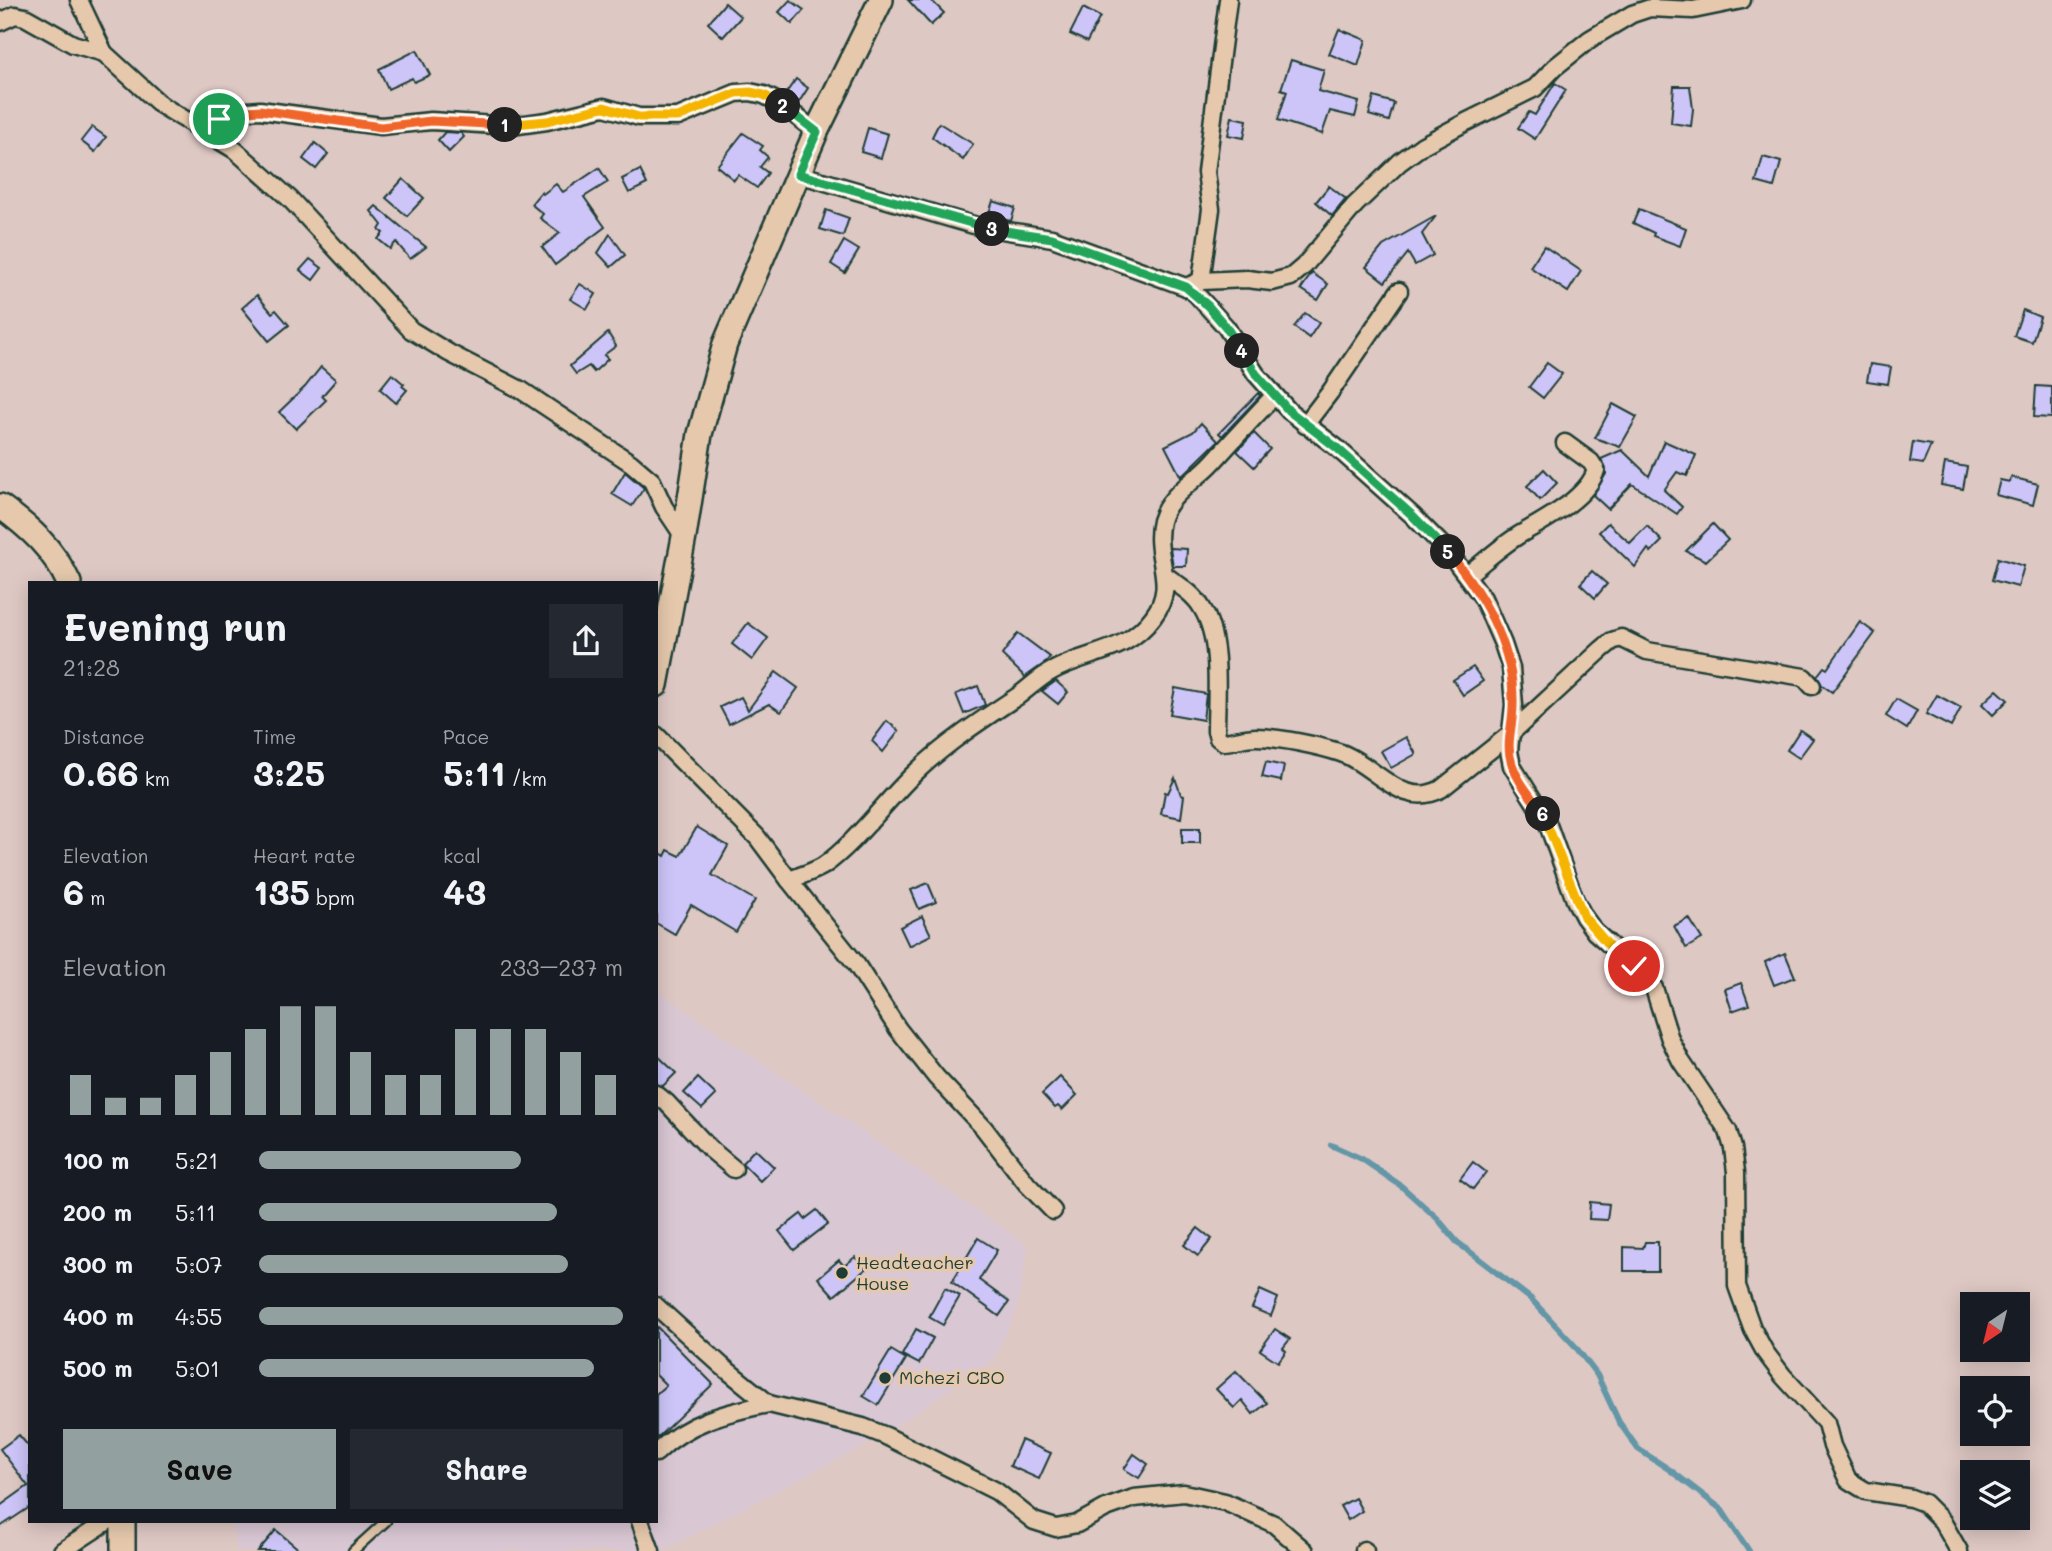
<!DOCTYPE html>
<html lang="en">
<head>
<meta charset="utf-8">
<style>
  body { margin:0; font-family:Mali,sans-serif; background:#242831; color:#f1f3f6; height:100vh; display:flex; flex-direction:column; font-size:26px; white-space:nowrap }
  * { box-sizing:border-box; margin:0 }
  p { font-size:23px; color:#9ea1a6 }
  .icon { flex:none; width:38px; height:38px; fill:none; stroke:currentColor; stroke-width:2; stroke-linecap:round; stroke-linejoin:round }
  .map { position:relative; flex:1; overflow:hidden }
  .panel { position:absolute; left:28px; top:581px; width:630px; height:942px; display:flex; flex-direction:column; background:#171b24; border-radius:0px; box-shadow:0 4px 18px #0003 }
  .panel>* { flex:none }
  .needle { width:46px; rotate:215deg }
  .buttons { position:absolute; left:1960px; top:1292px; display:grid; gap:14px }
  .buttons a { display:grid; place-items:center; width:70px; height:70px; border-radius:0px; background:#171b24; box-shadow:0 4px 18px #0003; font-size:35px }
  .pin { position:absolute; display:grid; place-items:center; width:60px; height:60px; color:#fff; margin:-30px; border:4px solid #fff; border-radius:50%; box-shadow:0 2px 7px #0007 }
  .km { position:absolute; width:35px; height:35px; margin:-18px; border-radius:50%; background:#222; color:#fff; font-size:19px; line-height:35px; text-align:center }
  .round { display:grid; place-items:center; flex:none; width:74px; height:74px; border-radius:0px; background:#242831 }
  .summary { display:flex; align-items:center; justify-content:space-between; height:119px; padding:0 35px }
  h1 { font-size:38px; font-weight:700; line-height:52px }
  .figures { display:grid; grid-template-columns:repeat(3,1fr); gap:10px; height:119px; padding:7px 35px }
  .figures div { display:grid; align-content:center }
  .figures b { font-size:35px; font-weight:700 }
  .figures small { font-size:19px; font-weight:400 }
  .figures p { font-size:19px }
  .chart { height:196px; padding:14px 35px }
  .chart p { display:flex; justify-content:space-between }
  .chart svg { width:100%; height:126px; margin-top:7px; stroke:#92a19f; stroke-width:6 }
  .action { display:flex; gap:14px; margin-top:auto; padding:14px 35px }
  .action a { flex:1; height:80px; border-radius:0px; background:#92a19f; color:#111; font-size:28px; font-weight:700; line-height:80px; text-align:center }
  .action a+a { background:#242831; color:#f1f3f6 }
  ul { padding:0 35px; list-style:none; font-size:23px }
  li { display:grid; grid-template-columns:112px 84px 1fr; align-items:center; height:52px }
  li i { height:18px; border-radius:9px; background:#92a19f }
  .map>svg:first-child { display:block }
</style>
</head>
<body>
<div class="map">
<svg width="2052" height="1551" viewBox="0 0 2052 1551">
  <rect width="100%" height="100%" fill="#dec8c4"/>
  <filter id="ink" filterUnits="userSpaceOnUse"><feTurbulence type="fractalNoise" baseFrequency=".0143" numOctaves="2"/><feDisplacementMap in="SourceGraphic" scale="14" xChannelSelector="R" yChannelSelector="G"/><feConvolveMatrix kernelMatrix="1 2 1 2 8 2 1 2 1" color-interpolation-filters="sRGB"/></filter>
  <g filter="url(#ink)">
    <path fill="#d9c7d4" d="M656,990L1028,1246L1017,1310L993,1360L875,1440L661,1551H236L234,1521H656Z"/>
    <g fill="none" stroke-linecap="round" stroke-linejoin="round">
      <path stroke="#6396a6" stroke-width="6" d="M1331,1145L1362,1159L1400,1185L1437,1218L1457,1242L1531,1299L1575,1346L1597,1375L1619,1422L1638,1449L1670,1470L1721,1509L1749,1551"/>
    </g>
    <g fill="#cdc5f8" stroke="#1f3d34" stroke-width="2">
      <path d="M790,0L804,10L792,24L779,12Z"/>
      <path d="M908,0H931L944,13L931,25Z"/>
      <path d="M725,3L741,17L723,37L708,23Z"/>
      <path d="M1083,8L1100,17L1087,42L1070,34Z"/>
      <path d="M1339,29L1366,40L1358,66L1329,54Z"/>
      <path d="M417,50L430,75L414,82L412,78L388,89L379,69Z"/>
      <path d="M1291,60L1324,70L1318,91L1359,102L1355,117L1330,111L1322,134L1278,120L1287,91L1281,89Z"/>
      <path d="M796,79L808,88L799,102L786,93Z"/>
      <path d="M1555,83L1566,90L1535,139L1518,128L1529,112L1535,115Z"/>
      <path d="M1674,86H1690L1693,109L1691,126L1671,123Z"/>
      <path d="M1374,97L1394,103L1389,121L1369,115Z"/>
      <path d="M1232,117L1247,120L1244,138L1228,135Z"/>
      <path d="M939,123L973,144L963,160L932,137Z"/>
      <path d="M92,127L106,137L95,152L81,141Z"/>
      <path d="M868,128L888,134L881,158L861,152Z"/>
      <path d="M445,132L461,133L464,137L449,152L438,140Z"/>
      <path d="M743,133L763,146L760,150L768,157L760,167L768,173L757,188L738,175L734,180L717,166Z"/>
      <path d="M315,143L328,154L316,169L303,159Z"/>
      <path d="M1763,157L1781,162L1774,187L1756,182Z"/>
      <path d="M599,168L608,182L584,197L605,227L555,265L542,247L560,233L540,218L543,214L531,204L541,192L543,194L556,184L563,192Z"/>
      <path d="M640,170L647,184L629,193L622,179Z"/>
      <path d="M403,179L424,198L407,216L386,198Z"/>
      <path d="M1329,186L1346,199L1332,216L1316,202Z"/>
      <path d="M993,201L1015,208L1011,221L988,216Z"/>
      <path d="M376,206L405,230L426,247L410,259L396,242L390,249L378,239L383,233L379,230L382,225L371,211Z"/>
      <path d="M1639,209L1686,228L1680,246L1653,236L1654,233L1633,223Z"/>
      <path d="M826,210L849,218L843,236L820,229Z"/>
      <path d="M1436,216L1422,234L1433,255L1415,265L1408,253L1385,282L1366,267L1383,246Z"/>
      <path d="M610,234L625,255L611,267L598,253Z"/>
      <path d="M844,241L859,250L845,273L831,264Z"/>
      <path d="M1544,246L1581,271L1568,292L1530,267Z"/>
      <path d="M310,259L322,268L313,280L300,270Z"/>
      <path d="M1312,273L1328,284L1318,300L1301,289Z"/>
      <path d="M580,284L596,294L587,309L570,299Z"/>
      <path d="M257,295L272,313L276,310L289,325L269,341L242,308Z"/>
      <path d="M2023,310L2040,317L2032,342L2014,336Z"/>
      <path d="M1305,313L1319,323L1309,338L1294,327Z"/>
      <path d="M608,333L616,346L604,355L608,359L594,372L589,366L576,374L570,366Z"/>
      <path d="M1547,363L1562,374L1543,398L1529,387Z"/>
      <path d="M1870,364L1891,367L1888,384L1867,381Z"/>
      <path d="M321,367L336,380L322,396L326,400L296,429L279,412L305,387Z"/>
      <path d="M392,374L404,384L402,386L407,390L396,403L380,389Z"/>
      <path d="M2036,386L2052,387V418L2034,417Z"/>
      <path d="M1258,393L1260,396L1222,436L1219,433Z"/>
      <path d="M1613,404L1637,417L1620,447L1595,438Z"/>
      <path d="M1201,423L1218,441L1181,477L1165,446L1193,432Z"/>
      <path d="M1254,433L1270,449L1254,467L1237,451Z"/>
      <path d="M1664,441L1696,455L1687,476L1677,472L1664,490L1682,507L1677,514L1632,484L1608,509L1593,495L1606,474V469L1601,459L1622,450L1649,476Z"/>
      <path d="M1913,442L1931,445L1923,464L1910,462Z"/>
      <path d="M1945,463L1967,467L1963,489L1941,485Z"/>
      <path d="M1544,469L1557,483L1540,500L1527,486Z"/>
      <path d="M625,472L644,488L632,506L612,494Z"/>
      <path d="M2011,477L2038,484L2033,505L1996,495L2000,480L2010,482Z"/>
      <path d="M1608,523L1630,543L1647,526L1662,541L1651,552L1648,549L1635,567L1599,532Z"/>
      <path d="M1713,524L1728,540L1706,561L1686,551Z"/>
      <path d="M1170,548L1187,549L1186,566H1173Z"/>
      <path d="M1998,558L2024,566L2018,587L1992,580Z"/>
      <path d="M1592,571L1607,584L1595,598L1580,584Z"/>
      <path d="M1860,622L1875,633L1832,692L1822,685L1817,676L1824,667L1827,669Z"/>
      <path d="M748,623L768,638L752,660L732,644Z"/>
      <path d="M1018,633L1050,657L1045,663L1025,677L1002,655Z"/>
      <path d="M1473,667L1483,681L1463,695L1453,680Z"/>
      <path d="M776,672L798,688L781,712L769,704L729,724L720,707L741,697L748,710Z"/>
      <path d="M1056,681L1068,692L1058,704L1042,691Z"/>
      <path d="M978,686L985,705L964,714L956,694Z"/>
      <path d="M1175,688L1206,694L1203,720L1170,714Z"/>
      <path d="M1997,690L2008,700L1993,715L1982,704Z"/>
      <path d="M1937,695L1961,708L1951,727L1926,714Z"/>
      <path d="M1896,699L1917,711L1907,729L1886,716Z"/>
      <path d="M887,721L899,731L883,752L872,741Z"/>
      <path d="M1800,730L1813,739L1799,758L1787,750Z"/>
      <path d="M1406,737L1416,754L1391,768L1381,751Z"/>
      <path d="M1266,762L1284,766L1281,781L1262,777Z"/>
      <path d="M1175,778L1181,795L1184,796L1181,818L1161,814L1165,792L1168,793Z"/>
      <path d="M697,827L728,846L712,875L755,900L736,932L691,905L675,934L656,923V850L665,856L668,850L680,856Z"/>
      <rect x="1182" y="828" width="18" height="15"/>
      <path d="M928,883L936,902L919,909L911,890Z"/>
      <path d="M922,916L931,935L909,946L900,927Z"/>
      <path d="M1689,918L1702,939L1686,948L1674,926Z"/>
      <path d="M1785,953L1795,977L1774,985L1765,962Z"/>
      <path d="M1741,983L1749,1005L1732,1011L1725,989Z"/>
      <path d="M656,1054L676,1073L663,1086L656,1084Z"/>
      <path d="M1060,1077L1077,1095L1062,1110L1058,1106L1055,1108L1042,1094Z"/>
      <path d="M698,1078L716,1095L702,1109L684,1093Z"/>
      <path d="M755,1149L774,1167L760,1181L742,1163Z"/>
      <path d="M1473,1162L1486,1172L1473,1189L1460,1179Z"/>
      <path d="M1590,1202L1609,1204L1607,1220L1589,1219Z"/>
      <path d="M817,1210L828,1224L794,1250L779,1231L801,1214L805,1219Z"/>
      <path d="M1198,1228L1212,1239L1198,1256L1184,1245Z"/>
      <path d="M978,1238L997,1250L979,1280L1009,1302L999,1316L952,1282Z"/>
      <path d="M1645,1242H1658V1271H1624V1247L1643,1248Z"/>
      <path d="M855,1257L866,1269L834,1296L818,1278L839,1260L844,1266Z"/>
      <path d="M945,1288L960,1296L943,1325L929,1317Z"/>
      <path d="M1260,1290L1278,1298L1271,1316L1252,1308Z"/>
      <path d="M656,1326L713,1384L656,1439V1394L666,1385L656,1375Z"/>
      <path d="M916,1329L933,1338L919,1364L902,1355Z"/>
      <path d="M1275,1329L1290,1339L1283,1348L1286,1351L1278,1362L1260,1350Z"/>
      <path d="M891,1350L906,1359L878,1405L863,1396Z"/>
      <path d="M1236,1371L1267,1403L1253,1414L1242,1400L1234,1408L1216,1389Z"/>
      <path d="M19,1435L30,1448V1507L0,1527V1506L28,1486L0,1449Z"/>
      <path d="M1021,1440L1051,1453L1039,1479L1010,1466Z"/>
      <path d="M1134,1454L1148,1464L1139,1478L1124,1469Z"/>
      <path d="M1355,1498L1362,1511L1348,1520L1340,1506Z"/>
      <path d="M276,1530L301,1551H258Z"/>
    </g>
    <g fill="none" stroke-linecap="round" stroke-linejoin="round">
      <g stroke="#1f3d34" stroke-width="13">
        <path id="lane" d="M353,1551L386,1521"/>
      </g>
      <g stroke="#1f3d34" stroke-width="21">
        <g id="street">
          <path d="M79,0L104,53"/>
          <path d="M0,22L15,15L25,17L73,44L104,53L161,105L235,150L290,199L411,330L449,353L521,390L631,463L652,481L664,507L684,537"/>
          <path d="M207,131L219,119L234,112L260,110L381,126L431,121L511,126L547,121L604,107L639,117H678L736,93L750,92L764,95L780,103L816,132"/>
          <path d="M798,174L977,226L1052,238L1186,287L1196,294L1226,327L1256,374L1289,411L1337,448L1412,515L1447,550L1483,598L1503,644L1511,668L1514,705L1509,751L1512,766L1547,822L1575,900L1584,917L1595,932L1634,966L1654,988L1670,1039L1681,1061L1728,1131L1733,1148L1736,1172L1737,1286L1752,1328L1765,1352L1783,1376L1826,1423L1832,1446L1848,1480L1866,1491L1911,1498L1924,1503L1942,1521L1959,1551"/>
          <path d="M1201,281L1211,209L1206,172L1228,0"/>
          <path d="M1186,287L1201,281L1247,279L1272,282L1291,277L1304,266L1355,205L1400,162L1423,145L1466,122L1535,88L1555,67L1590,39L1632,14L1650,8L1693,10L1742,0"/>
          <path d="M1305,425L1331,391L1399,291"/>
          <path d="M1467,575C1484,562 1501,546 1519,535C1543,521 1588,498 1596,470L1591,462L1565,443"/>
          <path d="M1166,576C1179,585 1194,594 1202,608C1222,640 1216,694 1216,731L1218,738L1224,742C1235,741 1245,737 1256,737C1277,737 1321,746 1341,753C1375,765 1402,810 1441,789L1509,735L1601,650L1612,641L1621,638L1647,651L1804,677L1812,686"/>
          <path d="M656,735L757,837L789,880L856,964L898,1029L936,1077L983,1127L1027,1184L1053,1211"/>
          <path d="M789,880C799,876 813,872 823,866C855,844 887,799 916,772C946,743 983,719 1018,696C1029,688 1040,677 1052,671C1087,651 1126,654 1153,617C1179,583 1152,558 1161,521C1169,493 1195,482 1213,462C1233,440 1253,418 1274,396"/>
          <path d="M656,1094L667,1103L709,1148L734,1169"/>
          <path d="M656,1306L722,1366L769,1404L863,1427L886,1436L996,1491L1034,1521L1056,1528L1077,1524L1106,1508L1134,1498L1184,1493L1225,1502L1274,1524L1305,1551"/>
          <path d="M656,1453C687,1422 727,1412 769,1404"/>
          <path d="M640,1521L651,1551"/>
          <path d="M1364,1550L1365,1551"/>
          <path d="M62,1551L108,1521"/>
        </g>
      </g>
      <g stroke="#1f3d34" stroke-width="28">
        <g id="secondary">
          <path d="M0,506C30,528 53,548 69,583"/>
          <path d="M656,685L684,537L700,434L725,344L816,132L881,0"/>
          <path d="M123,1551V1521"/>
        </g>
      </g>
      <use href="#lane" stroke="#e6c9ad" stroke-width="8"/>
      <use href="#street" stroke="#e6c9ad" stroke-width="16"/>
      <use href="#secondary" stroke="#e6c9ad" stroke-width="23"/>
    </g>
  </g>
  <g fill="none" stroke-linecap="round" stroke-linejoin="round" filter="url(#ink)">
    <g stroke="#fff" stroke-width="14">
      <path id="split-1" d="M219,119L234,112L260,110L381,127L431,121L505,125"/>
    </g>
    <g stroke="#fff" stroke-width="14">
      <path id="split-2" d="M505,125L547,121L604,107L639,117H678L736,93L750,92L764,95L783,106"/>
    </g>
    <g stroke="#fff" stroke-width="14">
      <path id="split-3" d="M783,106L817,132L798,174L992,229"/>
    </g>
    <g stroke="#fff" stroke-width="14">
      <path id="split-4" d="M992,229L1052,238L1186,287L1208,306L1226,327L1242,351"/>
    </g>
    <g stroke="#fff" stroke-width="14">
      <path id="split-5" d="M1242,351L1256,374L1289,411L1337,448L1412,515L1448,552"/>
    </g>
    <g stroke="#fff" stroke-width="14">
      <path id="split-6" d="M1448,552C1484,595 1515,648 1513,706C1513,726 1505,744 1512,764C1518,783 1533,798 1543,814"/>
    </g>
    <g stroke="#fff" stroke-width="14">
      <path id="split-7" d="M1543,814L1584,917L1610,947L1634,966"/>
    </g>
    <use href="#split-1" stroke="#f0652b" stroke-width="9"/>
    <use href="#split-2" stroke="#f5b400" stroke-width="9"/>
    <use href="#split-3" stroke="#22a559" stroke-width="9"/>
    <use href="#split-4" stroke="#22a559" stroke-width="9"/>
    <use href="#split-5" stroke="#22a559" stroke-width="9"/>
    <use href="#split-6" stroke="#f0652b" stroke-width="9"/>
    <use href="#split-7" stroke="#f5b400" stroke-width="9"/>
  </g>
  <g fill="#1f3d34" stroke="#e6c9ad" stroke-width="2.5">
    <circle cx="842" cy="1273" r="7"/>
    <circle cx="885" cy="1378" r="7"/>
  </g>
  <g text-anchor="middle" stroke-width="6" stroke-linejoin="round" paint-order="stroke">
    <g font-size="18" fill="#1f3d34" stroke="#e6c9ad" text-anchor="start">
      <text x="856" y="1269">Headteacher<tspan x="856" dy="21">House</tspan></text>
      <text x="899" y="1384">Mchezi CBO</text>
    </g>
  </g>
</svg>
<div class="buttons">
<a><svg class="needle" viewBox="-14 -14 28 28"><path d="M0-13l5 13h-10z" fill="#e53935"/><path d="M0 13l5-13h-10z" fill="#9ea1a6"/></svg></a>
<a><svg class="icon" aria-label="locate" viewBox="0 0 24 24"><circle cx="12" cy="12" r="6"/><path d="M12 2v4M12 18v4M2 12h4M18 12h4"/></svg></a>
<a><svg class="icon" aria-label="layers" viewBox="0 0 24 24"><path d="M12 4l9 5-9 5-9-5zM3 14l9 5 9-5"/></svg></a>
</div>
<div class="pin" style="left:219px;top:119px;background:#1e9e55"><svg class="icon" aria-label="arrive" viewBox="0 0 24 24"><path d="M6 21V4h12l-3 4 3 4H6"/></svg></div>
<div class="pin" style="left:1634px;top:966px;background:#d93025"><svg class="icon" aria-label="check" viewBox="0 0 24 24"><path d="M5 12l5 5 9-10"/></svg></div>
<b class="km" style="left:505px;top:125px">1</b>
<b class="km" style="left:783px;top:106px">2</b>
<b class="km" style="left:992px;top:229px">3</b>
<b class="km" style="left:1242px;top:351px">4</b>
<b class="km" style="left:1448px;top:552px">5</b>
<b class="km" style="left:1543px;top:814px">6</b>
<section class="panel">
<div class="summary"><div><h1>Evening run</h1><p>21:28</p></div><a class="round"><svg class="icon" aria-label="share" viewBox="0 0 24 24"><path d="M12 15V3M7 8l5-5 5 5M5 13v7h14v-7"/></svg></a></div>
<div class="figures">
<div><p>Distance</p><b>0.66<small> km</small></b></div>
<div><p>Time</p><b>3:25</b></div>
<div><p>Pace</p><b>5:11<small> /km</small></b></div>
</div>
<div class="figures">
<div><p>Elevation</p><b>6<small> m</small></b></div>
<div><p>Heart rate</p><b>135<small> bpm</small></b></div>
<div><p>kcal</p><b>43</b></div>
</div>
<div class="chart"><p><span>Elevation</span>233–237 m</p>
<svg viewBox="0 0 160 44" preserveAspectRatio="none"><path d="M5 44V30M15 44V38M25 44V38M35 44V30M45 44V22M55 44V14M65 44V6M75 44V6M85 44V22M95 44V30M105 44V30M115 44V14M125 44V14M135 44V14M145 44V22M155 44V30"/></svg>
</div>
<ul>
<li><b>100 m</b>5:21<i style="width:72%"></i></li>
<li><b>200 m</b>5:11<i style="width:82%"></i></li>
<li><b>300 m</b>5:07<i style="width:85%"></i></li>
<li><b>400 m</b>4:55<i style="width:100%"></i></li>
<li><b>500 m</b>5:01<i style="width:92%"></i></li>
</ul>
<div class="action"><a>Save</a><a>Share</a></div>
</section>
</div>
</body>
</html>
